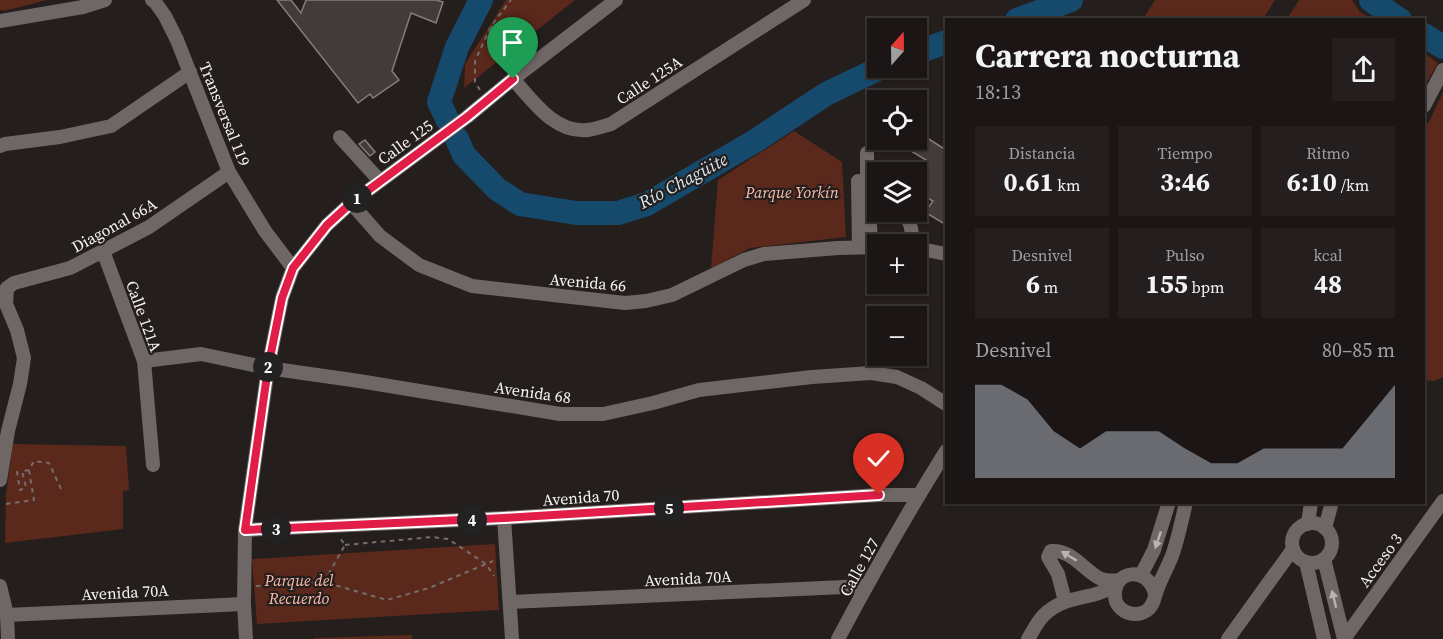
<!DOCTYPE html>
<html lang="es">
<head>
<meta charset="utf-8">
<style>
  body { margin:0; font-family:"Source Serif 4",serif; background:#241f1e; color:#f1f3f6; height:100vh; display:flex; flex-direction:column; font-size:22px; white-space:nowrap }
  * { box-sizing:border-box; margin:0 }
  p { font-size:20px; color:#a09fa0 }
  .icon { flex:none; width:33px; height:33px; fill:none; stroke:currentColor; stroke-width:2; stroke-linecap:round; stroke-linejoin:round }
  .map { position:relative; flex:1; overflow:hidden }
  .sheet { position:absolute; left:945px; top:18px; width:480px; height:486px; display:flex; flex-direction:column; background:#1b1615; border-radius:0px; box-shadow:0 2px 4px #0004,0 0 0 2px #393534 }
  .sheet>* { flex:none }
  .needle { width:39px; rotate:20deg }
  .fabs { position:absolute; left:867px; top:18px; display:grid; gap:12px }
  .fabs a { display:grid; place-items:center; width:60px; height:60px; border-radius:0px; background:#1b1615; box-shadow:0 2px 4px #0004,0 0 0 2px #393534; font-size:30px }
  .pin { position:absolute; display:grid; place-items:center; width:51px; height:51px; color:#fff; margin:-62px -26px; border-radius:50% 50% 50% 0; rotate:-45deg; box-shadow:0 0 6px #0007 }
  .pin .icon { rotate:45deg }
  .km { position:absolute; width:30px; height:30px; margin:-15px; border-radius:50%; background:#222; color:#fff; font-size:16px; line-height:30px; text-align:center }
  .round { display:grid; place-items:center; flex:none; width:63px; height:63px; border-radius:0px; background:#241f1e }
  .summary { display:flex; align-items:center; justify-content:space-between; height:102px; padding:0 30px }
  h1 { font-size:33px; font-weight:700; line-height:45px }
  .stats { display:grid; grid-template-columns:repeat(3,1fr); gap:9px; height:102px; padding:6px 30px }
  .stats div { display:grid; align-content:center; border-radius:0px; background:#241f1e; text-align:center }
  .stats b { font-size:26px; font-weight:700 }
  .stats small { font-size:16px; font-weight:400 }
  .stats p { font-size:16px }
  .chart { height:168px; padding:12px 30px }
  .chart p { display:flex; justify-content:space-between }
  .chart svg { width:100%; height:108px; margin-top:6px; fill:#8c9099; opacity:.7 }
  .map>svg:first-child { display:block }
</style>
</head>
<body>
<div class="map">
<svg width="1443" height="639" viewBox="0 0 1443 639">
  <rect width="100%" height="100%" fill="#241e1c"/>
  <g fill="#5b281c">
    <path d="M0,0H47L4,11L0,10Z"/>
    <path d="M506,0H575L464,88L465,64Z"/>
    <path d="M1155,0H1275L1263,19H1143Z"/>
    <path d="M1299,0H1352L1360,12L1372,19H1287Z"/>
    <path d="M1424,53L1438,63L1424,87Z"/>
    <path d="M1443,92V377L1434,381L1424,380V128L1430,120Z"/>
    <path d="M794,131L842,162L846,237L750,248L711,268L718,180Z"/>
    <path d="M13,444L126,446L129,490L123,491V529L5,543L6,494Z"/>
    <path d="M495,544L499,610L257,624L252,559Z"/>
    <path d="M412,635V639H314V638Z"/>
  </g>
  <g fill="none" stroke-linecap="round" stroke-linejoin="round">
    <g stroke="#164a6c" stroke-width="24">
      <path d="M1371,0L1400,20"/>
      <path d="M1017,20L1071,0"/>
      <path d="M1424,35L1443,47"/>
      <path d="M916,53L946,42"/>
      <path d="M447,119L439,102L457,47L481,0"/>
      <path d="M457,139L464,155L497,189L520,204L576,213H618L647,204L755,141L826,94L880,68"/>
    </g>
  </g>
  <g fill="#423b3a" stroke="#857d7b" stroke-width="1.5">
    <path d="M277,0H291L301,13L306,0H436L443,2L436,23L411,13L392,71L399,80L373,98L370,94L358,103Z"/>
    <path d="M924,136L946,150V225L925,212L933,201L916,192V177L926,160L903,146Z"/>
    <path d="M365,140L375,152L370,156L359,144Z"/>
  </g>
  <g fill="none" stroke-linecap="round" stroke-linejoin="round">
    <g stroke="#736e6c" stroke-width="2" stroke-dasharray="4.5 4.5" stroke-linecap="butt">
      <path d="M491,26L513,48"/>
      <path d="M480,90L475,82V61L491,26L511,0"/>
      <path d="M16,472H17L20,490L26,487L22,471L29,470L34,461L49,463L61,489"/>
      <path d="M6,504L34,500L29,470"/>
      <path d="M345,545L432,537L448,539L486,564L494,576"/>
      <path d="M324,582L345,545L340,538"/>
      <path d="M256,586L324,582L387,600L429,588L493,561"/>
    </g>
    <g stroke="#6e6765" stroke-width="14">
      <path d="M152,0L155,2L165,16L177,40L229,172L265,231L293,268"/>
      <path d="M0,21L83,7L105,0"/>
      <path d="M513,79C533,101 555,134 588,130C596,129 604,126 611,124L804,0"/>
      <path d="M1424,106L1443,70"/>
      <path d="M340,137L380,181"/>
      <path d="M0,146L5,144L60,137L111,126L190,72"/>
      <path d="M867,153V193L869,199L871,247"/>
      <path d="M858,181L859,247"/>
      <path d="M351,203L380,236L419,265L472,286L625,303L646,301L672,295L744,260L764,254L838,248L878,247"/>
      <path d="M898,212C913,220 911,229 913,244"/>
      <path d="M916,248L946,254"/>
      <path d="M103,251L144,361L153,465"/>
      <path d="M7,288L14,283L70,268L103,251L149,227L229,172"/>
      <path d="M144,361L201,354L268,368L359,381L560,414H603L653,403L699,390L812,377L871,373L897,377L921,388L946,404"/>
      <path d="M0,480L8,431L20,384L24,358L17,330L6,304L7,288"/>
      <path d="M504,518L512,639"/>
      <circle cx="1312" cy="543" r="20"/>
      <path d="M1308,524L1311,502"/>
      <path d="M1325,528L1332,502"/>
      <path d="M245,530L504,518L879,495H919"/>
      <path d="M1324,559L1344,639"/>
      <path d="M1306,562L1324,639"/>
      <path d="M1141,575L1154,550L1169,502"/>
      <path d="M0,586L7,615L8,639"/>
      <path d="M1155,594C1148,565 1113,570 1115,596C1115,602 1119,608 1124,611C1131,615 1140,615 1146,611C1154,606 1154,598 1157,590C1161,579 1167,568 1172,556C1178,539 1182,520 1186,502"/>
      <path d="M1065,601L1058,574L1048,557L1051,551C1072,549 1084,571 1101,579C1107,581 1113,581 1120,580"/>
      <path d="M510,602L866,586"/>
      <path d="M7,615L244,604"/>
      <path d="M246,639L244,604L245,530L268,368L282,298L293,268L327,225L351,203L467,117L513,79L616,0"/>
      <path d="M838,639C872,575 908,512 946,451"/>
      <path d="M1028,639C1033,631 1037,622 1044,615C1058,601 1075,599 1093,595C1100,593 1108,589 1116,587"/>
      <path d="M1228,639L1293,549"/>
      <path d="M1344,639L1443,501"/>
    </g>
  </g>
  <defs><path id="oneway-solid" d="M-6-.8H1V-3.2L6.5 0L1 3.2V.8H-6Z" transform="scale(1.5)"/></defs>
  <g fill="#b9b4b3">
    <use href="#oneway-solid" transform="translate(1158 540) rotate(109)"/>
    <use href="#oneway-solid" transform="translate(1069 556) rotate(-149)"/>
    <use href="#oneway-solid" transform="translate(1334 599) rotate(-104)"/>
  </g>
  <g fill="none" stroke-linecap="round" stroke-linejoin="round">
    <g stroke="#fff" stroke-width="12">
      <path id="route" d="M513,79L467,117L351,203L327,225L293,268L282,298L268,368L245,530L504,518L879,495"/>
    </g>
    <use href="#route" stroke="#e11d48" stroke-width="8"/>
  </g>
  <g text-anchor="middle" stroke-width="4.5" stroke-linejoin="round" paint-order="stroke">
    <g font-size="16" fill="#f7f3f2" stroke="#241e1c">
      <text transform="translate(649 80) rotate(-33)" y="6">Calle 125A</text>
      <text transform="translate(225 114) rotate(68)" y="6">Transversal 119</text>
      <text transform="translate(405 142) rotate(-36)" y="6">Calle 125</text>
      <text transform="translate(114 225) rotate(-29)" y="6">Diagonal 66A</text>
      <text transform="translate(588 282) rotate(5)" y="6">Avenida 66</text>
      <text transform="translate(144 316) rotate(70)" y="6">Calle 121A</text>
      <text transform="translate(533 392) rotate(8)" y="6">Avenida 68</text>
      <text transform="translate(581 497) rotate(-4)" y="6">Avenida 70</text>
      <text transform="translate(1380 560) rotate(-54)" y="6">Acceso 3</text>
      <text transform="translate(859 567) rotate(-61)" y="6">Calle 127</text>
      <text transform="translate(688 578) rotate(-3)" y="6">Avenida 70A</text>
      <text transform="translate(125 592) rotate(-3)" y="6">Avenida 70A</text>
    </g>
    <g font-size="16" font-style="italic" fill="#fbbcac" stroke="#241e1c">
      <text x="792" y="198">Parque Yorkín</text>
      <text x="299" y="586">Parque del<tspan x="299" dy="18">Recuerdo</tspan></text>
    </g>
    <g font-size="18" font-style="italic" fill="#d5e6f3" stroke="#241e1c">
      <text transform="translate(683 181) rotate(-28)" y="6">Río Chagüite</text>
    </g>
  </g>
</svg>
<div class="fabs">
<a><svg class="needle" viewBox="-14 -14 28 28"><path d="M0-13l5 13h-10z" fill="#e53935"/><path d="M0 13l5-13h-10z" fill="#a09fa0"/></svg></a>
<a><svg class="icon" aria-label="locate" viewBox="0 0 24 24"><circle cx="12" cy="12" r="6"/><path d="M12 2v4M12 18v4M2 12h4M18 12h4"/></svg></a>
<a><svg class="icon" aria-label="layers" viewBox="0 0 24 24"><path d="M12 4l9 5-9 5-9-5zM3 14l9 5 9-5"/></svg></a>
<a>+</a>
<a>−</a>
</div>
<div class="pin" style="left:513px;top:79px;background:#1e9e55"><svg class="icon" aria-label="arrive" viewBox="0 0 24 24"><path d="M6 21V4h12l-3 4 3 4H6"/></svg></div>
<div class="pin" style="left:879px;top:495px;background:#d93025"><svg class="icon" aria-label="check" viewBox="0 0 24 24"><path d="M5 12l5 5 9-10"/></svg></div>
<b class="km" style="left:357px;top:198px">1</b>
<b class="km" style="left:268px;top:367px">2</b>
<b class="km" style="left:276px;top:529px">3</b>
<b class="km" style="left:472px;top:520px">4</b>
<b class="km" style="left:669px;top:508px">5</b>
<section class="sheet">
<div class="summary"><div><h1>Carrera nocturna</h1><p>18:13</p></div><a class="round"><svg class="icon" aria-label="share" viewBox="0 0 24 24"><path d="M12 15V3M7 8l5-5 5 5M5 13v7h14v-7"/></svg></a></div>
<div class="stats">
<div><p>Distancia</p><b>0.61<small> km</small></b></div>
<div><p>Tiempo</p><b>3:46</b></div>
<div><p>Ritmo</p><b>6:10<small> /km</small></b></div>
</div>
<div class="stats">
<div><p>Desnivel</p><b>6<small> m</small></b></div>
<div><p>Pulso</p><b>155<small> bpm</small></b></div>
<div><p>kcal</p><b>48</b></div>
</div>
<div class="chart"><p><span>Desnivel</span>80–85 m</p>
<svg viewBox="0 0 160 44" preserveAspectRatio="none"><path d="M0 44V6L10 6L20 12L30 25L40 32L50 25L60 25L70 25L80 32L90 38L100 38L110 32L120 32L130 32L140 32L150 19L160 6V44z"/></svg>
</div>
</section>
</div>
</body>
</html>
